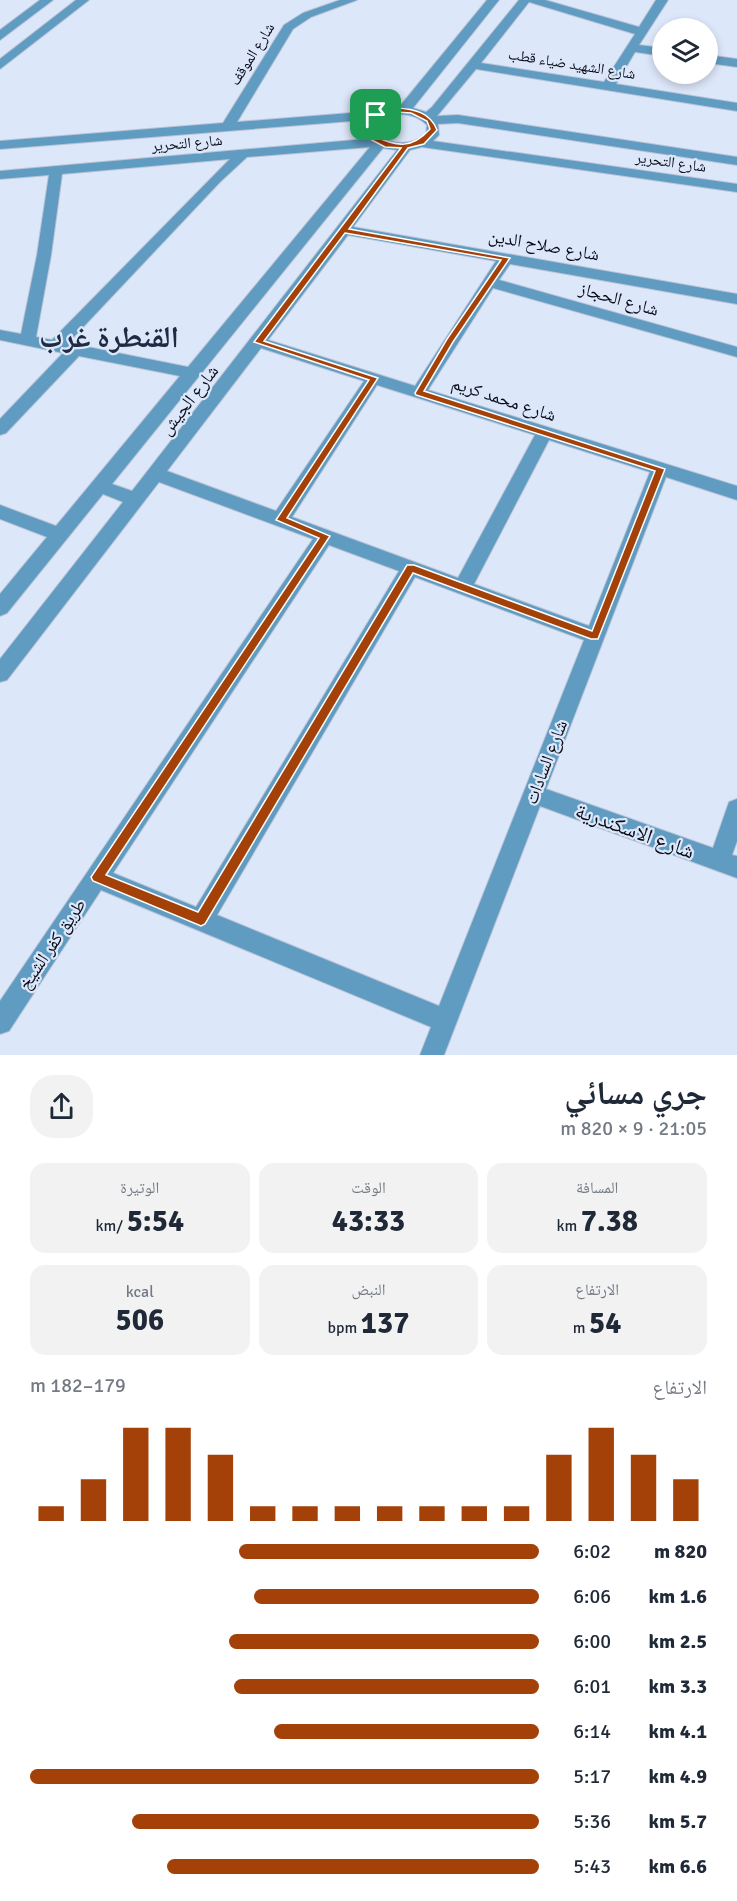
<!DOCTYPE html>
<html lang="ar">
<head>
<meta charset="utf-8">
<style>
  body { margin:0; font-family:Signika,"Noto Naskh Arabic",sans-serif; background:#f2f2f3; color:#1f2937; direction:rtl; height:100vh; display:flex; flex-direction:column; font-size:22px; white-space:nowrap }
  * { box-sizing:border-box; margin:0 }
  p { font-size:20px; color:#747a83 }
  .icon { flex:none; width:33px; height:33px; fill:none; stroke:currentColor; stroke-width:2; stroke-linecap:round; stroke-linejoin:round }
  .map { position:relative; height:1055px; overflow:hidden; direction:ltr }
  .sheet { display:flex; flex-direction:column; background:#fff; flex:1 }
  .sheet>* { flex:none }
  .fabs { position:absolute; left:652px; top:18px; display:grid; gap:12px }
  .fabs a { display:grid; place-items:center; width:66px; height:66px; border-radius:50%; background:#fff; box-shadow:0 3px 9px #0003; font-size:30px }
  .pin { position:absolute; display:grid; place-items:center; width:51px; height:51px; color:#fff; margin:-26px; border-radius:12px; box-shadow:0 3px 9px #0006 }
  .round { display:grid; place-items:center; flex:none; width:63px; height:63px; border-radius:24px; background:#f2f2f3 }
  .headline { display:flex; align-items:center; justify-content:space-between; height:102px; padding:0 30px }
  h1 { font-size:33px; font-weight:700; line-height:45px }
  .stats { display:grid; grid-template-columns:repeat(3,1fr); gap:9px; height:102px; padding:6px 30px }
  .stats div { display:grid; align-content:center; border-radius:15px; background:#f2f2f3; text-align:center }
  .stats b { font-size:30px; font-weight:700 }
  .stats small { font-size:16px; font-weight:400 }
  .stats p { font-size:16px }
  .chart { height:168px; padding:12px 30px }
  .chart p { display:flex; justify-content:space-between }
  .chart svg { width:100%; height:108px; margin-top:6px; stroke:#a44109; stroke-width:6 }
  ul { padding:0 30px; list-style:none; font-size:20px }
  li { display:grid; grid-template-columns:96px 72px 1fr; align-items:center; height:45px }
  li i { height:15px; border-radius:8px; background:#a44109 }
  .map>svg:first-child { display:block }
</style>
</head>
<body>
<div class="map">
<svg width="737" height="1055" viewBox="0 0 737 1055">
  <rect width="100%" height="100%" fill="#dde7fa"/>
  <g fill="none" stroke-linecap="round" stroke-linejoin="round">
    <g stroke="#bbc4d6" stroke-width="2">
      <g id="street">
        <path d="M40,0H53L0,40V30Z"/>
        <path d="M76,0H89L0,69V59Z"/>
        <path d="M340,0H357L311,17L293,29L237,122L375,111L400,106L487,0H499L413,108L426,112L432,107L519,0H545L639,27L656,0H668L639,45L663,48V56L635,52L616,84L737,103V111L476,69L437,116L458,115L737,157V165L458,123L438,124L439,135L433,141L737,184V192L422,147L410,150L353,227L737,294V304L510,264L499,280L737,347V357L493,288L428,390L737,486V500L666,477L546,789L713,848L729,802L737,799V841L732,855L737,856V878L540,806L444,1055H420L431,1027L101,890L9,1031L0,1034V1001L313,539L159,482L7,680L0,682V659L123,502L103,494L7,613L0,616V594L47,537L0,519V505L56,526L180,376L79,356L6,433L0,435V419L63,353L0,340V330L21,334L37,255L49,175L0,179V171L366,139L361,126L365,120L0,149V141L223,123L284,25L303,13ZM529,2L635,34L604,82L481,63ZM396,114C408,114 418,116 427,125L426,134C411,146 393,145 377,135L373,126L384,117ZM370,147L188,367L68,343L220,182L247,157ZM383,148L397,150L132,491L112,484ZM230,159L52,340L36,337L51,255L62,174ZM348,235L496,261L415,386L268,340ZM261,348L364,381L276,511L167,471ZM377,385L535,435L458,578L292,517ZM549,440L650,472L589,626L474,584ZM329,545L399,571L196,907L113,873ZM415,577L584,640L439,1006L217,915Z"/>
        <path d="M708,55L737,59V67L708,63Z"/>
      </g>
    </g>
    <use href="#street" fill="#609cc1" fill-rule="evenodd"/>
  </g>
  <path fill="#a44109" stroke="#fff" stroke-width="1.5" fill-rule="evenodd" d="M396,108C414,109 430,112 437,130L424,144L408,148L349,229L510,258L453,342L424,391L665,469L598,639H591L413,573L205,924L201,926L93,881L91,877L319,538L276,520L369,380L254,342L401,148L385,147L368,138L363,126L373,114ZM396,112L411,113L427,121L430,129C412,149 397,147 374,136L370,126L378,117ZM345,233L501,260L447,339L415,393L416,395L655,471L592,631L414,565H407L198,912L106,875L330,536L287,518L378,378L264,341Z"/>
  <g text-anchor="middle" stroke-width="4.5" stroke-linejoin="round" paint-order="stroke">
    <g font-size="15" fill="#070c17" stroke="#dde7fa">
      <text transform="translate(252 54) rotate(-58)" y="5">شارع الموقف</text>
      <text transform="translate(572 64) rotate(9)" y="5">شارع الشهيد ضياء قطب</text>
      <text transform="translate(187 143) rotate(-5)" y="5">شارع التحرير</text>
      <text transform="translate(671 162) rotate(8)" y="5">شارع التحرير</text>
    </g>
    <g font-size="18" fill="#070c17" stroke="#dde7fa">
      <text transform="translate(544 245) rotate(10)" y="6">شارع صلاح الدين</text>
      <text transform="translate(619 299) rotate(16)" y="6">شارع الحجاز</text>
      <text transform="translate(504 399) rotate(18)" y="6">شارع محمد كريم</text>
      <text transform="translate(189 400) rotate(-52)" y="6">شارع الجيش</text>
      <text transform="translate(546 762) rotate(-69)" y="6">شارع السادات</text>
      <text transform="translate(52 944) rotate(-56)" y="6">طريق كفر الشيخ</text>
    </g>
    <g font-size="21" fill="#070c17" stroke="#dde7fa">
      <text transform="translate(635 831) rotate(20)" y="7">شارع الاسكندرية</text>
    </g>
    <g font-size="30" font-weight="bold" fill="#1f2a43" stroke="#dde7fa">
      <text x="109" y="347">القنطرة غرب</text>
    </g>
  </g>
</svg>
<div class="fabs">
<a><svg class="icon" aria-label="layers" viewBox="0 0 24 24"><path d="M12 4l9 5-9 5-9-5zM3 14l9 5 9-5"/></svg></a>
</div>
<div class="pin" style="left:376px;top:115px;background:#1e9e55"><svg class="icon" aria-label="arrive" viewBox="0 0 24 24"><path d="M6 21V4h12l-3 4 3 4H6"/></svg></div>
</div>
<section class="sheet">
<div class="headline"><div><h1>جري مسائي</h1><p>21:05 · 9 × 820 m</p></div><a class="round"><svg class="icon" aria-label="share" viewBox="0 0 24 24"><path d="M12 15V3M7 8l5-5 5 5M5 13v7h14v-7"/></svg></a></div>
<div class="stats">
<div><p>المسافة</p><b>7.38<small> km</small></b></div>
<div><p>الوقت</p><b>43:33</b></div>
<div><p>الوتيرة</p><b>5:54<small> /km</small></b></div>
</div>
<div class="stats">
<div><p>الارتفاع</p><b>54<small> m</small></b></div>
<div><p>النبض</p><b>137<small> bpm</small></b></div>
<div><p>kcal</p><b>506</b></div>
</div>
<div class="chart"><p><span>الارتفاع</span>179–182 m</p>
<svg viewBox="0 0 160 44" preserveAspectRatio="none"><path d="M5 44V38M15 44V27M25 44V6M35 44V6M45 44V17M55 44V38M65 44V38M75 44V38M85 44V38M95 44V38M105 44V38M115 44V38M125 44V17M135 44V6M145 44V17M155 44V27"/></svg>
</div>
<ul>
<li><b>820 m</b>6:02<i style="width:59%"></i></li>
<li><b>1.6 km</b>6:06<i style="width:56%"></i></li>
<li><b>2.5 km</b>6:00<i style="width:61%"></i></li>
<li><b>3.3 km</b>6:01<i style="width:60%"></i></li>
<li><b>4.1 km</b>6:14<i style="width:52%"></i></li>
<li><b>4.9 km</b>5:17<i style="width:100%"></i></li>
<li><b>5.7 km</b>5:36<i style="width:80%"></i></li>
<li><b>6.6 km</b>5:43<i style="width:73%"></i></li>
</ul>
</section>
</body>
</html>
